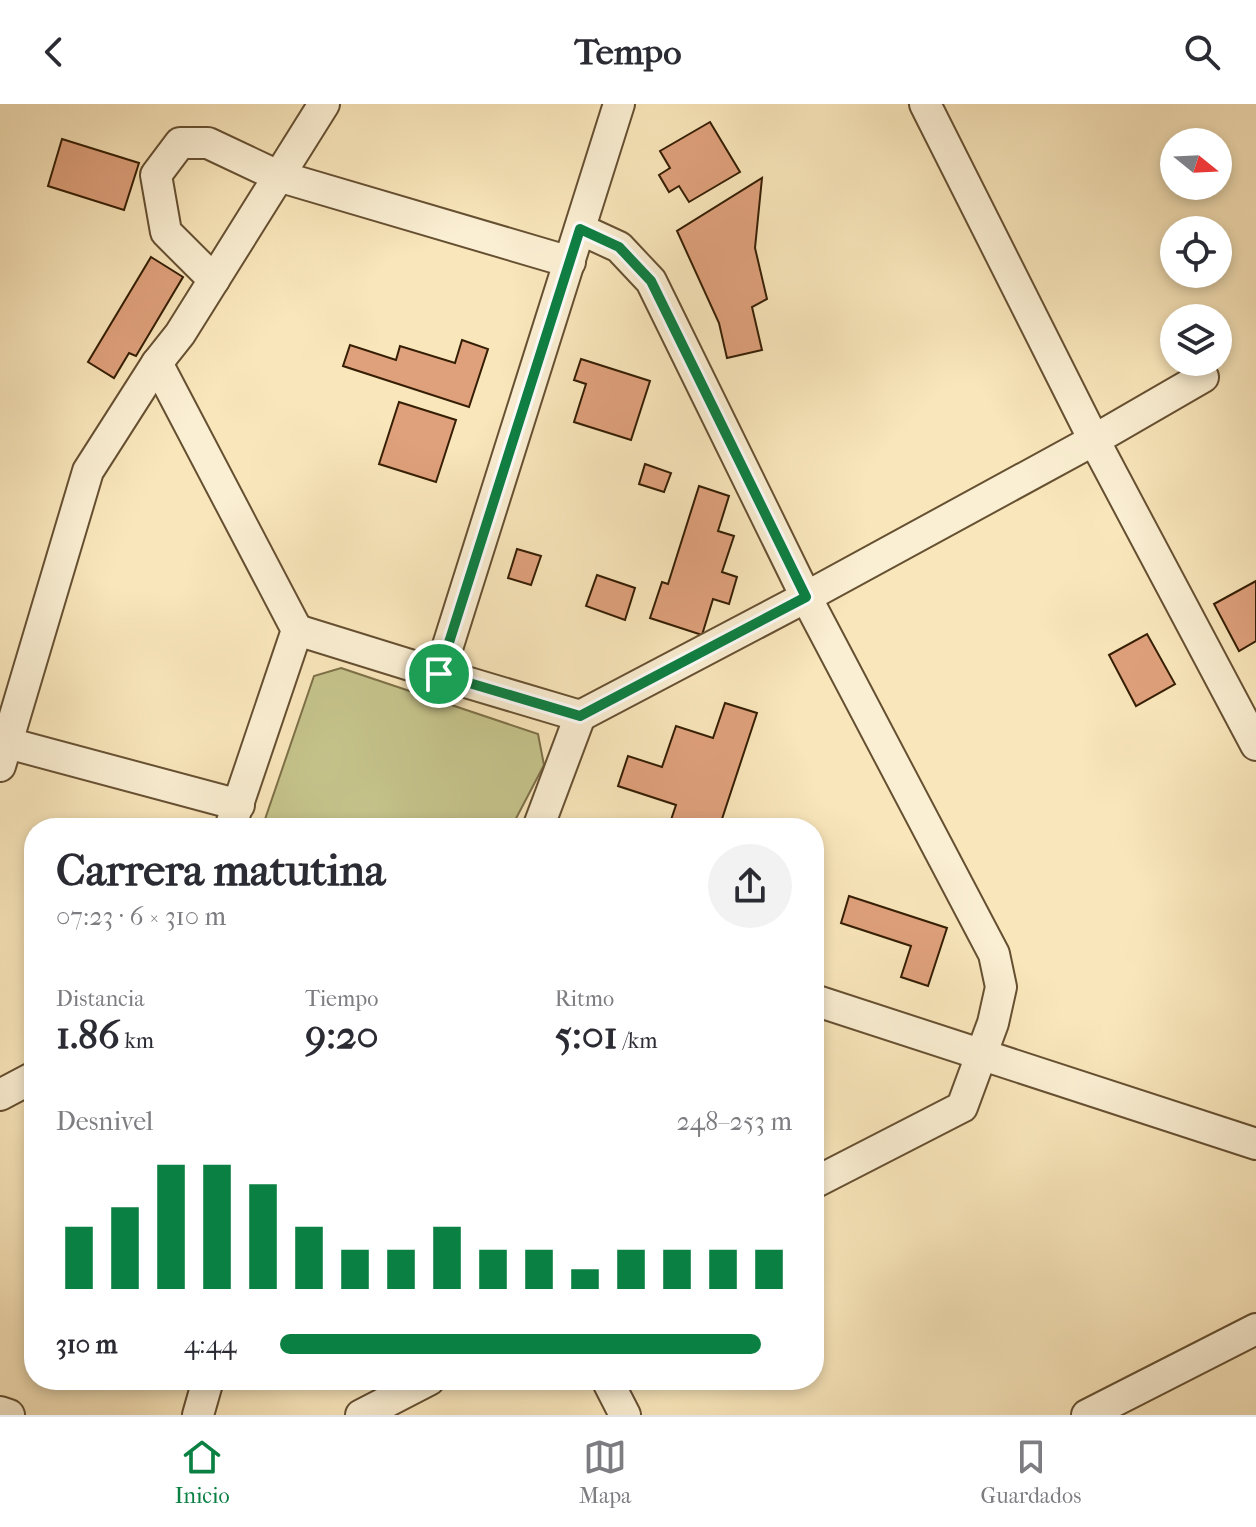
<!DOCTYPE html>
<html lang="es">
<head>
<meta charset="utf-8">
<style>
  body { margin:0; font-family:"IM FELL French Canon",serif; background:#f2f2f3; color:#2b2b33; height:100vh; display:flex; flex-direction:column; font-size:30px; white-space:nowrap }
  * { box-sizing:border-box; margin:0 }
  p { font-size:26px; color:#7c7c81 }
  .icon { flex:none; width:44px; height:44px; fill:none; stroke:currentColor; stroke-width:2; stroke-linecap:round; stroke-linejoin:round }
  .map { position:relative; flex:1; overflow:hidden }
  .drawer { position:absolute; left:24px; top:714px; width:800px; height:572px; display:flex; flex-direction:column; background:#fff; border-radius:32px; box-shadow:0 4px 12px #0003 }
  .drawer>* { flex:none }
  .needle { width:52px; rotate:108deg }
  .controls { position:absolute; left:1160px; top:24px; display:grid; gap:16px }
  .controls a { display:grid; place-items:center; width:72px; height:72px; border-radius:50%; background:#fff; box-shadow:0 4px 12px #0003; font-size:40px }
  .pin { position:absolute; display:grid; place-items:center; width:68px; height:68px; color:#fff; margin:-34px; border:4px solid #fff; border-radius:50%; box-shadow:0 2px 8px #0007 }
  .round { display:grid; place-items:center; flex:none; width:84px; height:84px; border-radius:42px; background:#f2f2f3 }
  .summary { display:flex; align-items:center; justify-content:space-between; height:136px; padding:0 32px }
  h1 { font-size:44px; font-weight:800; line-height:60px }
  .figures { display:grid; grid-template-columns:repeat(3,1fr); gap:12px; height:136px; padding:8px 32px }
  .figures div { display:grid; align-content:center }
  .figures b { font-size:40px; font-weight:800 }
  .figures small { font-size:22px; font-weight:400 }
  .figures p { font-size:22px }
  .chart { height:224px; padding:16px 32px }
  .chart p { display:flex; justify-content:space-between }
  .chart svg { width:100%; height:144px; margin-top:8px; stroke:#0b8043; stroke-width:6 }
  ul { padding:0 32px; list-style:none; font-size:26px }
  li { display:grid; grid-template-columns:128px 96px 1fr; align-items:center; height:60px }
  li i { height:20px; border-radius:10px; background:#0b8043 }
  header { display:flex; justify-content:space-between; align-items:center; height:104px; padding:0 32px; background:#fff; font-size:36px; font-weight:800 }
  .dock { display:flex; justify-content:space-around; align-items:center; height:112px; border-top:2px solid #e1e1e2; background:#fff; font-size:22px; color:#7c7c81 }
  .dock a { display:grid; justify-items:center; gap:4px }
  .dock .active { color:#0b8043 }
  .map>svg:first-child { display:block }
</style>
</head>
<body>
<header><svg class="icon" aria-label="back" viewBox="0 0 24 24"><path d="M15 5l-7 7 7 7"/></svg>Tempo<svg class="icon" aria-label="search" viewBox="0 0 24 24"><circle cx="10" cy="10" r="6"/><path d="M15 15l6 6"/></svg></header>
<div class="map">
<svg width="1256" height="1311" viewBox="0 0 1256 1311">
  <rect width="100%" height="100%" fill="#f9e6bb"/>
  <filter id="stains"><feTurbulence type="fractalNoise" baseFrequency=".0025" numOctaves="4"/><feColorMatrix values="0 0 0 0 .2 0 0 0 0 .09 0 0 0 0 .02 0 0 0 .5 -.17"/></filter>
  <radialGradient id="worn" r=".72"><stop offset=".6" stop-color="#630" stop-opacity="0"/><stop offset="1" stop-color="#630" stop-opacity=".3"/></radialGradient>
  <path fill="#c5c38b" stroke="#7d7048" stroke-width="2" d="M341,564L538,630L544,661L511,724H262L314,572Z"/>
  <g fill="#dfa17c" stroke="#351e04" stroke-width="2">
    <path d="M710,18L740,68L689,98L679,82L669,88L659,71L670,64L660,47Z"/>
    <path d="M62,35L139,59L124,106L48,82Z"/>
    <path d="M762,74L755,144L767,195L752,203L762,246L727,254L719,219L677,127Z"/>
    <path d="M151,153L183,173L136,252L129,249L114,274L88,258Z"/>
    <path d="M462,236L488,245L469,303L343,262L350,241L396,256L400,242L455,259Z"/>
    <path d="M581,255L650,277L631,336L574,318L586,280L574,276Z"/>
    <path d="M399,298L456,316L436,378L379,360Z"/>
    <path d="M645,360L671,369L664,388L639,380Z"/>
    <path d="M699,382L729,392L718,427L734,432L722,468L737,473L729,500L713,495L702,531L650,514L662,478L668,480Z"/>
    <path d="M517,445L541,452L531,481L508,474Z"/>
    <path d="M597,471L635,484L625,516L586,502Z"/>
    <path d="M1256,477V537L1239,547L1214,500Z"/>
    <path d="M1147,530L1175,580L1136,602L1109,551Z"/>
    <path d="M725,599L757,609L719,724H684L670,719L676,701L618,682L628,652L662,663L676,622L713,634Z"/>
    <path d="M849,792L947,824L928,882L901,873L911,842L841,819Z"/>
  </g>
  <g fill="none" stroke-linecap="round" stroke-linejoin="round">
    <g stroke="#665032" stroke-width="34">
      <g id="street">
        <path d="M619,0L439,570L580,612L806,493L1094,336L925,0"/>
        <path d="M580,125L619,143L651,177L806,493L994,850L1001,883L993,919L962,1003L814,1079"/>
        <path d="M214,176L166,128L156,71L180,39H208L278,72L570,158"/>
        <path d="M157,259L297,526L230,724"/>
        <path d="M1203,273L1094,336L1256,641"/>
        <path d="M297,526L439,570"/>
        <path d="M0,637L239,701"/>
        <path d="M0,662L88,367L157,259L180,230L324,0"/>
        <path d="M538,724L580,612"/>
        <path d="M814,896L1256,1040"/>
        <path d="M0,991L34,973"/>
        <path d="M607,1276L625,1311"/>
        <path d="M0,1308L9,1311"/>
        <path d="M198,1311L208,1276"/>
        <path d="M361,1311L429,1276"/>
        <path d="M1087,1311L1256,1225"/>
      </g>
    </g>
    <use href="#street" stroke="#fbefd3" stroke-width="30"/>
  </g>
  <g fill="none" stroke-linecap="round" stroke-linejoin="round">
    <g stroke="#fff" stroke-width="16">
      <path id="route" d="M580,125L619,143L651,177L806,493L580,612L439,570Z"/>
    </g>
    <use href="#route" stroke="#0b8043" stroke-width="10"/>
  </g>
  <rect width="100%" height="100%" filter="url(#stains)"/>
  <rect width="100%" height="100%" fill="url(#worn)"/>
</svg>
<div class="controls">
<a><svg class="needle" viewBox="-14 -14 28 28"><path d="M0-13l5 13h-10z" fill="#e53935"/><path d="M0 13l5-13h-10z" fill="#7c7c81"/></svg></a>
<a><svg class="icon" aria-label="locate" viewBox="0 0 24 24"><circle cx="12" cy="12" r="6"/><path d="M12 2v4M12 18v4M2 12h4M18 12h4"/></svg></a>
<a><svg class="icon" aria-label="layers" viewBox="0 0 24 24"><path d="M12 4l9 5-9 5-9-5zM3 14l9 5 9-5"/></svg></a>
</div>
<div class="pin" style="left:439px;top:570px;background:#1e9e55"><svg class="icon" aria-label="arrive" viewBox="0 0 24 24"><path d="M6 21V4h12l-3 4 3 4H6"/></svg></div>
<section class="drawer">
<div class="summary"><div><h1>Carrera matutina</h1><p>07:23 · 6 × 310 m</p></div><a class="round"><svg class="icon" aria-label="share" viewBox="0 0 24 24"><path d="M12 15V3M7 8l5-5 5 5M5 13v7h14v-7"/></svg></a></div>
<div class="figures">
<div><p>Distancia</p><b>1.86<small> km</small></b></div>
<div><p>Tiempo</p><b>9:20</b></div>
<div><p>Ritmo</p><b>5:01<small> /km</small></b></div>
</div>
<div class="chart"><p><span>Desnivel</span>248–253 m</p>
<svg viewBox="0 0 160 44" preserveAspectRatio="none"><path d="M5 44V25M15 44V19M25 44V6M35 44V6M45 44V12M55 44V25M65 44V32M75 44V32M85 44V25M95 44V32M105 44V32M115 44V38M125 44V32M135 44V32M145 44V32M155 44V32"/></svg>
</div>
<ul>
<li><b>310 m</b>4:44<i style="width:94%"></i></li>
</ul>
</section>
</div>
<nav class="dock">
<a class="active"><svg class="icon" aria-label="home" viewBox="0 0 24 24"><path d="M3 11l9-7 9 7M6 9v11h12V9"/></svg>Inicio</a>
<a><svg class="icon" aria-label="map" viewBox="0 0 24 24"><path d="M3 6l6-2 6 2 6-2v14l-6 2-6-2-6 2zM9 4v14M15 6v14"/></svg>Mapa</a>
<a><svg class="icon" aria-label="saved" viewBox="0 0 24 24"><path d="M7 4h10v16l-5-4-5 4z"/></svg>Guardados</a>
</nav>
</body>
</html>
